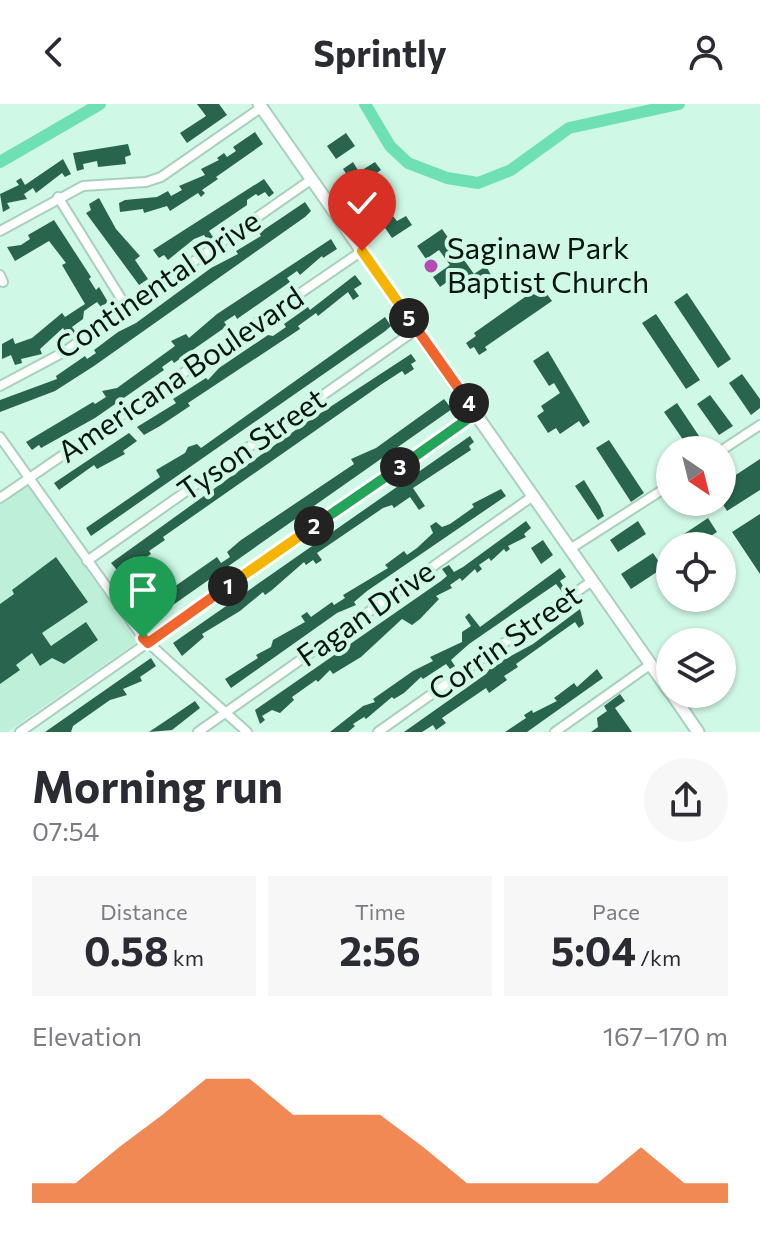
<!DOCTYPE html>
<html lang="en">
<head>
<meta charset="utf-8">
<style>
  body { margin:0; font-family:Commissioner,sans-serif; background:#f7f7f7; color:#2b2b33; height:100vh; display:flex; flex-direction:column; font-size:30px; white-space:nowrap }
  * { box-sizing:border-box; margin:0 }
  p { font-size:26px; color:#7c7c81 }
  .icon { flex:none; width:44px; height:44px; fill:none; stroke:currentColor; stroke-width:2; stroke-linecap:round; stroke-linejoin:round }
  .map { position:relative; height:628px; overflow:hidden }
  .sheet { display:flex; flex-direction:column; background:#fff; flex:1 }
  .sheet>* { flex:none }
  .needle { width:52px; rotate:145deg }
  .tools { position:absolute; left:656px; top:332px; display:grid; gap:16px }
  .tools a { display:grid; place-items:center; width:80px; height:80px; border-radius:50%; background:#fff; box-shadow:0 2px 6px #0004; font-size:40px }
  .pin { position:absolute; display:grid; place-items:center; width:68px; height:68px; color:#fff; margin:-82px -34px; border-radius:50% 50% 50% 0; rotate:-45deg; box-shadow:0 0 8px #0007 }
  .pin .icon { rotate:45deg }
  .km { position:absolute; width:40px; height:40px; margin:-20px; border-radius:50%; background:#222; color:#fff; font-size:22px; line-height:40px; text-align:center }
  .round { display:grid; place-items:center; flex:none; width:84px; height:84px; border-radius:42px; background:#f7f7f7 }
  .overview { display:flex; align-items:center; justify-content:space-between; height:136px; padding:0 32px }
  h1 { font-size:44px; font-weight:700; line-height:60px }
  .stats { display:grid; grid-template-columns:repeat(3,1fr); gap:12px; height:136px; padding:8px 32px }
  .stats div { display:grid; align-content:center; border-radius:0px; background:#f7f7f7; text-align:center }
  .stats b { font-size:40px; font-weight:700 }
  .stats small { font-size:22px; font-weight:400 }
  .stats p { font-size:22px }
  .chart { height:224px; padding:16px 32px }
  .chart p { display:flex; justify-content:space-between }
  .chart svg { width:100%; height:144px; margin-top:8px; fill:#ea580c; opacity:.7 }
  header { display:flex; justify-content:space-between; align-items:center; height:104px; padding:0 32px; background:#fff; font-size:36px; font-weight:700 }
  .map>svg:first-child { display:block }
</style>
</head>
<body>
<header><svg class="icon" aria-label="back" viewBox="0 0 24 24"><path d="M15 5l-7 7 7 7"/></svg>Sprintly<svg class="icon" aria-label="person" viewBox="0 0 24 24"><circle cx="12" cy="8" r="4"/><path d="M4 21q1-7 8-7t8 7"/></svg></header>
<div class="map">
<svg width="760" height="628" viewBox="0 0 760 628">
  <rect width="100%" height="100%" fill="#d0f8e6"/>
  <path fill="#bef0d9" d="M28,381L137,538L7,628H0V401Z"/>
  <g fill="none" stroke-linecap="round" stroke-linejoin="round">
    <g stroke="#6fe0b4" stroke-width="12">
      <path d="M365,0L390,42L408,59L447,74L478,79L511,66L569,24L679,0"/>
      <path d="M0,58L100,0"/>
    </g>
  </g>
  <g fill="#29654e">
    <path d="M197,0H219L227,11L187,39L180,29L206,12Z"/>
    <path d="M255,28L263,40L216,73L218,75L202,86L205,89L201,93L198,89L170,107L167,102L144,109L143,105L120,108L119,99L125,96L157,93L168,87L171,92L182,86L179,82L205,71L201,65L219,56L217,54L224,49L227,53L236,47L233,43Z"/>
    <path d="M346,29L355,42L336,55L327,42Z"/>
    <path d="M128,40L131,51L125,53L126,60L98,63L97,57L83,60L84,65L77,67L73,49Z"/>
    <path d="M63,55L71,70L65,73L62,69L36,89L33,84L24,90L27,95L7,99L10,104L3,108L0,90L19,81L16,77L21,74L25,81Z"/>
    <path d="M353,58L359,68L375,58L381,66L356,84L343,65Z"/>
    <path d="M264,75L274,89L269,93L265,88L258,92L256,90L247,96V101L209,127L213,133L208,137L204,131L194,135L168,156L164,151L159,154L153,146Z"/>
    <path d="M99,94L116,125L140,152L135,156L148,175L139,181L86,109L91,106L89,100Z"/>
    <path d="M305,98L311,107L305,113L94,262L55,287L0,308V296L57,275L56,272L85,252L87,255L96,249L94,246L118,228L136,219L211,164L238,150L236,147L261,132L259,129Z"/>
    <path d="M392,111L397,117L406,112L412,121L392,134L381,118Z"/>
    <path d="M54,116L91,173L89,175L96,186L99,183L108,198L101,203L97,198L84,207L83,215L72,223L77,230L70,235L63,224L40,245L42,250L21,255L22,259L15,261L11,251L2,255V240L13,234L15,240L32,234L62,209L65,213L85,200L62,161L66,159L49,137L15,157L7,143L21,141L30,135L28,131Z"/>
    <path d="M442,125L474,170L486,162L491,171L458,193L447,178L440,183L433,173L450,161L439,146L426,155L417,142Z"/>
    <path d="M331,135L337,145L323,154L322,152L300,171L297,167L287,174L290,178L237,215L235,211L224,218L227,222L174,259L172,256L162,263L164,266L95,314L41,344L39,341L32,346L26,338L93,298L95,300L106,293L102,287L117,284L175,242L171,237L186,230L189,234L217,210Z"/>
    <path d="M355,171L362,180L354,185L359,192L353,196L348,188L318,212L316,209L298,222L300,225L188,299L190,302L160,322L144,331L137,323L176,299L173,295L206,274L208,276L219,264L268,231L273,232L286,223L284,220L308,203L310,206Z"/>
    <path d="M544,186L552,197L485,243L487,246L479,251L474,243L470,245L466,239L476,232L474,229L532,188L535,191Z"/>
    <path d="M687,189L731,255L718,264L674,198Z"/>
    <path d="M656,210L700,276L686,285L642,219Z"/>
    <path d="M385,213L391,222L384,228L91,432L86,424L160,373L156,366L185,349L188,343L197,340L201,344Z"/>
    <path d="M548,247L590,318L583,323L579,317L560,330L556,324L548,329L537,312L544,307L541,302L560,289L554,279L549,282L533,257Z"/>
    <path d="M411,250L416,257L411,260L414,265L405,271L402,267L382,280L163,433L165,436L149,447L151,450L142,456L134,453L117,466L111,459L304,320Z"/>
    <path d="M742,270L760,295V304L751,311L729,279Z"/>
    <path d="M710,291L733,322L719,331L697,300Z"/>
    <path d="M444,295L452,305L153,515L146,505L161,492L217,453L221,459L230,453L227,448L241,436L354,360L351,355L376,344Z"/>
    <path d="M677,299L699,332L686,340L664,308Z"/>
    <path d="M129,329L137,337L123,347L125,350L97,365L94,361L59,386L54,379Z"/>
    <path d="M470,332L474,338L469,342L471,346L413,384L425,402L419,406L410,393L394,404L392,401L383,404L317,449L322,456L316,460L313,456L306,461L304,458L272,486L265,491L263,488L240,507L202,530L204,533L182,552L173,539Z"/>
    <path d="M609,336L644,389L631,398L596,344Z"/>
    <path d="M760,355V386L727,407L722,399V380Z"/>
    <path d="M584,376L600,402L604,412L598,416L575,382Z"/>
    <path d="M501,385L506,392L367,487L354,498L356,501L337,509L231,584L225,575L258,554L256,551L271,543L273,536L305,518L301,512L307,508L311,513L332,498L334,501L345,494L343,491L388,464L385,461L404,447L407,451L417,444L433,429L430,422L436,418L442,423L450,420L474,403L472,400Z"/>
    <path d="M760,410V470L732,428Z"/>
    <path d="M708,414L717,428L695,442H679L675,436Z"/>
    <path d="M526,417L531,424L524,430L526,433L508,442L510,445L506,448L504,445L491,457L489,454L479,461L482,465L477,469L475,465L462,477L460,474L450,481L452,484L436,492L439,495L420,515L412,521L402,515L361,553L333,570L330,566L318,578L316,576L292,593L294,596L280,609L272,606L262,612L265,616L260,620L255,606L441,477L447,472L442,465L449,461L454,468L463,463Z"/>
    <path d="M638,417L646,430L618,448L610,436Z"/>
    <path d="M543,436L553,451L541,460L531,444Z"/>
    <path d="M653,449L663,464L631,485L621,470Z"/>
    <path d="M56,453L88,498L42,529L51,542L86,518L98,536L64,560L52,554L40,562L32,549L16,561L20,566L0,580V500L14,490L12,486Z"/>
    <path d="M560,464L566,473L560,477L566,487L563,489L556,480L469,540L451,556L455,562L450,565L446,560L423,575L421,573L404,589L394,595L392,593L366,615L364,613L353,620L355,622L348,628H330L363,602L375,598L373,595L413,567L433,557L430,553L462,538V528L471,522L465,513L469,509L480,523Z"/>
    <path d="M580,505L584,520L579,524L575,518L516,560L518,563L504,572L507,576L489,589L486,584L442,614L446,619L436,626L433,621L422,628H404L486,570L495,558L496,560L533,540Z"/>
    <path d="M151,554L156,562L140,573L142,577L123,585L127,591L110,596L73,622L71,628H45Z"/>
    <path d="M597,565L603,574L527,628H505L526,614L524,611L532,606L533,609L557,597L554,594L574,579L577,583Z"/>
    <path d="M620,590L625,597L615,604L632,628H591L598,623L597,614L607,607L604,602Z"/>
    <path d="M195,597L200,604L172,626L149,628Z"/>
  </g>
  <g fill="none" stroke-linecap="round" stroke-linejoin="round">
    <g stroke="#a9d0be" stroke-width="12">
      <g id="minor">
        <path d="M58,93L127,204"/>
        <path d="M0,127L83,82L146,78L161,73L262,3"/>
        <path d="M0,171L3,178"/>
        <path d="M0,282L64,248L312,75"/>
        <path d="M0,333L143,534L247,628"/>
        <path d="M722,346L760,321"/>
        <path d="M0,394L362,147"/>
        <path d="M570,445L670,381"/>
        <path d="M87,457L417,225"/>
        <path d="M20,628L476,309"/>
        <path d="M198,628L533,392"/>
        <path d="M378,628L592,477"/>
        <path d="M555,628L651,560"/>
      </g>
    </g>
    <g stroke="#a9d0be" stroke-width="15">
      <g id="secondary">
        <path d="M259,0L670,588"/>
        <path d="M672,590L698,628"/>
      </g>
    </g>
    <use href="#minor" stroke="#fff" stroke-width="8"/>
    <use href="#secondary" stroke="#fff" stroke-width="11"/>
  </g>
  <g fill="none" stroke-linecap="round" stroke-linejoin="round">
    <g stroke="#fff" stroke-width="16">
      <path id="split-1" d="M143,534L148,539L228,482"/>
    </g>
    <g stroke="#fff" stroke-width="16">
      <path id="split-2" d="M228,482L314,422"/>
    </g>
    <g stroke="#fff" stroke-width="16">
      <path id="split-3" d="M314,422L400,363"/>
    </g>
    <g stroke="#fff" stroke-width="16">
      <path id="split-4" d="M400,363L476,309L469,299"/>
    </g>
    <g stroke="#fff" stroke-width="16">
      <path id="split-5" d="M409,214L469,299"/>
    </g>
    <g stroke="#fff" stroke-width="16">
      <path id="split-6" d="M362,147L409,214"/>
    </g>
    <use href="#split-1" stroke="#f0652b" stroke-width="10"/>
    <use href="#split-2" stroke="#f5b400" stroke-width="10"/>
    <use href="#split-3" stroke="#22a559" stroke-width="10"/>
    <use href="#split-4" stroke="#22a559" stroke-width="10"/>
    <use href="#split-5" stroke="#f0652b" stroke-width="10"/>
    <use href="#split-6" stroke="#f5b400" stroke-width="10"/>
  </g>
  <circle fill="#b34db1" stroke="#d0f8e6" stroke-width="3" cx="431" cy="162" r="8"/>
  <g text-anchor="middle" stroke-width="8" stroke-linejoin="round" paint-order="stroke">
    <g font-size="30" fill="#071610" stroke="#d0f8e6" text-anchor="start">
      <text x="447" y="155">Saginaw Park<tspan x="447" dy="34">Baptist Church</tspan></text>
    </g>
    <g font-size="30" fill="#071610" stroke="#d0f8e6">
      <text transform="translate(158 181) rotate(-34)" y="10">Continental Drive</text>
      <text transform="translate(181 271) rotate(-34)" y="10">Americana Boulevard</text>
      <text transform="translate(252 341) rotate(-35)" y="10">Tyson Street</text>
      <text transform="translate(366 510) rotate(-35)" y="10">Fagan Drive</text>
      <text transform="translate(505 539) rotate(-35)" y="10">Corrin Street</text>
    </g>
  </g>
</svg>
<div class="tools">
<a><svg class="needle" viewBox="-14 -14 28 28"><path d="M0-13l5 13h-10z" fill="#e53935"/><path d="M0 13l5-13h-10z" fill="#7c7c81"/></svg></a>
<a><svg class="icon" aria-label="locate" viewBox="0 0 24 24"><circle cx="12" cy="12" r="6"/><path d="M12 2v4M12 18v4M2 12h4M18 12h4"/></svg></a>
<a><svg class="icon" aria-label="layers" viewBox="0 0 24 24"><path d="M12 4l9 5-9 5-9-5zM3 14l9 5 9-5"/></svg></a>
</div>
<div class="pin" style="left:143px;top:534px;background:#1e9e55"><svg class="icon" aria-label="arrive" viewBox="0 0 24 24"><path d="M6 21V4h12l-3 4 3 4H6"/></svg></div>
<div class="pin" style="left:362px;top:147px;background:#d93025"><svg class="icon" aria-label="check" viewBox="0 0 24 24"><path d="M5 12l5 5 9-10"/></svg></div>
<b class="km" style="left:228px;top:482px">1</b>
<b class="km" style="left:314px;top:422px">2</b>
<b class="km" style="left:400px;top:363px">3</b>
<b class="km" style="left:469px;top:299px">4</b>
<b class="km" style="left:409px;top:214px">5</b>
</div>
<section class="sheet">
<div class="overview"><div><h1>Morning run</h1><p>07:54</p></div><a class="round"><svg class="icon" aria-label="share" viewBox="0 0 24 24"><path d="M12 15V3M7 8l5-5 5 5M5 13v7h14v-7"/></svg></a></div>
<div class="stats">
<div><p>Distance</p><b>0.58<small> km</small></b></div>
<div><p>Time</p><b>2:56</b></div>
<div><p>Pace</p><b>5:04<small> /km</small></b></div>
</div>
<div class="chart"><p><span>Elevation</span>167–170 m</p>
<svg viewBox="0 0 160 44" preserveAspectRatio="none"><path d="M0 44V38L10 38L20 27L30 17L40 6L50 6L60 17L70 17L80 17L90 27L100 38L110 38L120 38L130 38L140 27L150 38L160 38V44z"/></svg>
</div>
</section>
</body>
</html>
